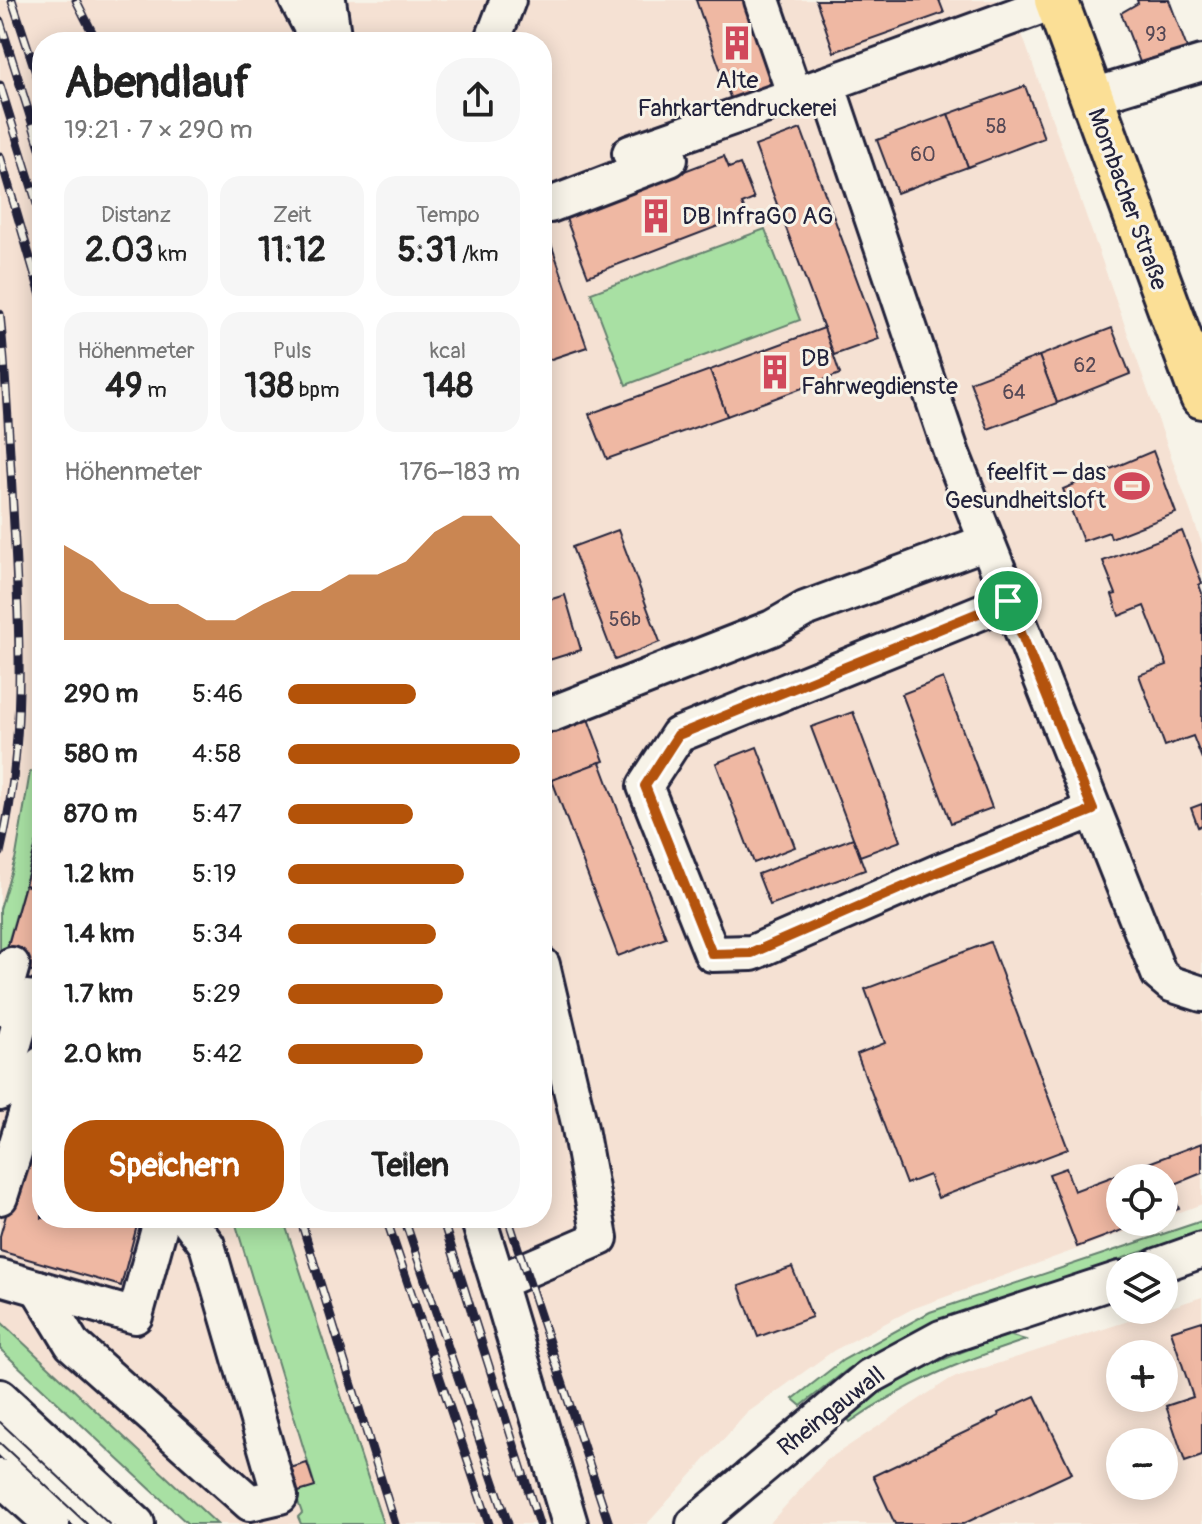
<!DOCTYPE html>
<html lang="de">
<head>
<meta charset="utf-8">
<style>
  body { margin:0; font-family:Pangolin,sans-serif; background:#f6f6f6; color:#222; height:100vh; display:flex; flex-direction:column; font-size:30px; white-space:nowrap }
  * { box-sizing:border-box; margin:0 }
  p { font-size:26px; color:#767676 }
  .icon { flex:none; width:44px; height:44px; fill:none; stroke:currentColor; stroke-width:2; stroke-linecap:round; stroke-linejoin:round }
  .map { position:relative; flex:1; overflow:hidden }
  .panel { position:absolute; left:32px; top:32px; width:520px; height:1196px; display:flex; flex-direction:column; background:#fff; border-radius:32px; box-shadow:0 4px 20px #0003 }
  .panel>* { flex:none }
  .controls { position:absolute; left:1106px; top:1164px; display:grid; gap:16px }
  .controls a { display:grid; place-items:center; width:72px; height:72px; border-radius:50%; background:#fff; box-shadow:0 4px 20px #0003; font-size:40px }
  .pin { position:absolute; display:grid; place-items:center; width:68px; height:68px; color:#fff; margin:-34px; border:4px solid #fff; border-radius:50%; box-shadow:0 2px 8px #0007 }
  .round { display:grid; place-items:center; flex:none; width:84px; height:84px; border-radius:32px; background:#f6f6f6 }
  .head { display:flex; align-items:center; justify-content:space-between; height:136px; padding:0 32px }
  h1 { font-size:44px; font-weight:700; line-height:60px }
  .metrics { display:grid; grid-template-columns:repeat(3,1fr); gap:12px; height:136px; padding:8px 32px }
  .metrics div { display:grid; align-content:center; border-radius:20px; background:#f6f6f6; text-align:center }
  .metrics b { font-size:34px; font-weight:700 }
  .metrics small { font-size:22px; font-weight:400 }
  .metrics p { font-size:22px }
  .chart { height:224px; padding:16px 32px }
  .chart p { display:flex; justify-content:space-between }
  .chart svg { width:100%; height:144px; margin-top:8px; fill:#b45309; opacity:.7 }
  .button { display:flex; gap:16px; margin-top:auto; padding:16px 32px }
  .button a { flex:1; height:92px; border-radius:32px; background:#b45309; color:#fff; font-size:32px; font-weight:700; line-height:92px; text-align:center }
  .button a+a { background:#f6f6f6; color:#222 }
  ul { padding:0 32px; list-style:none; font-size:26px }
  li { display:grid; grid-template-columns:128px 96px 1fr; align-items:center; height:60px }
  li i { height:20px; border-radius:10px; background:#b45309 }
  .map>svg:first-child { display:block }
</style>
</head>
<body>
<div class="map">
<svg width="1202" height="1524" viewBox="0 0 1202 1524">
  <rect width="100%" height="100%" fill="#f7f3e8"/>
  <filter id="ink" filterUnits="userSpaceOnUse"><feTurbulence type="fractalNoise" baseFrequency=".0125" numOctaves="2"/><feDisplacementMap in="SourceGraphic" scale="16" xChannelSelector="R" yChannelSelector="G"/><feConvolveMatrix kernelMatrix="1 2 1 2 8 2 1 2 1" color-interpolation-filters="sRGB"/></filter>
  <g filter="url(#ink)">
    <g fill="#f5e1d3" fill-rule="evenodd">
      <path d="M0,0H1010L1202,544V1204L1164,1218V1178H1120V1222H1152L912,1309L833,1351L747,1413L647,1524H188L0,1349ZM42,42H542V1218H42Z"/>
      <path d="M1202,1297V1524H769L827,1460L950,1379ZM1120,1354H1164V1398H1120ZM1120,1442H1164V1486H1120Z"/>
    </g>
    <g fill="#a8e0a3" stroke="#65816f" stroke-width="2">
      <path d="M765,229L800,320L626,385L591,293Z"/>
      <path d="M42,768V824L0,971V909L16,856L30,772Z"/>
      <path d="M234,1218H283L383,1524H301L298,1517L302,1513L295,1493L315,1486Z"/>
      <path d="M1202,1221V1231L932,1324L848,1369L801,1406L793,1399L843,1360L930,1312Z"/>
      <path d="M0,1321L217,1524H188L0,1349Z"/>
      <path d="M1008,1335L1026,1340C962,1361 906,1383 850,1422L844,1414C896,1378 949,1355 1008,1335Z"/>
    </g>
    <g fill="#efb8a3" stroke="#22223b" stroke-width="2">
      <path d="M696,0H749L779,86L732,103Z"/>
      <path d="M816,0H939L944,13L834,52Z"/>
      <path d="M1137,0H1169L1190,56L1143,70L1121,13L1138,3Z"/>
      <path d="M1025,86L1044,138L968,167L948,114Z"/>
      <path d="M948,114L968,167L897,193L877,140Z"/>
      <path d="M801,129L879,339L834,355L755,146Z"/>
      <path d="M724,156L729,168L740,164L754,199L742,204L747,215L588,276L565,216Z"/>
      <path d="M542,218L587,347L542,362Z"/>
      <path d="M824,328L840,374L727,416L710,370Z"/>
      <path d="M1112,328L1130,374L1057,403L1039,356Z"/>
      <path d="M1039,356L1057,403L988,429L970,382Z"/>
      <path d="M710,370L727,416L607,459L589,414Z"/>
      <path d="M1153,451L1176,513L1111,538L1109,532L1083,541L1063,489Z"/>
      <path d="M618,530L660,642L615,660L572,547Z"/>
      <path d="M1182,531L1202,583L1199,585L1202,593V759L1193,736L1165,746L1139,675L1167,665L1144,606L1119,616L1112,595L1116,594L1103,561Z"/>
      <path d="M565,595L581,650L549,660L542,636V602Z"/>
      <path d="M943,678L992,808L951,823L902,694Z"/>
      <path d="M585,711L604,761L549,781L542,764V727Z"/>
      <path d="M853,712L901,841L860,856L811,727Z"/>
      <path d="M757,747L795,847L754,863L716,763Z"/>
      <path d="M600,762L666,938L618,956L552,780Z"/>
      <path d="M1202,804V825L1198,827L1191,808Z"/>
      <path d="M42,824V890L25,885Z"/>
      <path d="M853,838L865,870L770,905L758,874Z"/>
      <path d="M25,885L42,890V974L3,963Z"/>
      <path d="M990,942L1068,1149L938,1198L929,1175L906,1184L857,1054L885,1043L865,989Z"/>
      <path d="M42,1090V1218H139L121,1286L0,1251V1236Z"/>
      <path d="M1202,1143V1173L1170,1186L1179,1209L1164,1214V1178H1120V1222H1144L1077,1247L1049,1174L1066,1168L1074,1191Z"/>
      <path d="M792,1267L812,1317L758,1337L739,1286Z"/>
      <path d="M1202,1321V1456L1185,1462L1166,1406L1193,1397L1171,1331Z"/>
      <path d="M1035,1396L1072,1473L963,1524H895L873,1476L999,1416L998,1413Z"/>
      <path d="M307,1463L315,1487L295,1493L287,1469Z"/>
    </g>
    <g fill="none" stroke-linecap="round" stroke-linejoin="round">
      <g stroke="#22223b" stroke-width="40">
        <g id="minor">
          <path d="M297,0L319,42"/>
          <path d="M328,0L334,42"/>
          <path d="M762,0L795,96"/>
          <path d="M1056,1L827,84L952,454L1159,974L1171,984L1202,994"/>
          <path d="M492,42L508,0"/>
          <path d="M1090,97L1202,63"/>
          <path d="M630,153L827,84"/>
          <path d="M550,205L670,159"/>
          <path d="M1008,601L678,735L645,786L712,954L752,953L938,872L1093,810"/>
          <path d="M542,711L552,714L772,628L805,609L986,542"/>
          <path d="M542,965L579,1123L600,1238L498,1282L570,1524"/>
          <path d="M0,1008L12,965"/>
          <path d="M0,1093L27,998L42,1002"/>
          <path d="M0,1197L42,1064"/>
          <path d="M478,1218L498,1282"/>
          <path d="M1157,1266L1202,1250"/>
          <path d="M0,1277L135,1316L162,1218"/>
          <path d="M38,1288L72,1344L250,1503L280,1496L207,1245L187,1218"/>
          <path d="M0,1397L137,1524"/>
          <path d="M0,1433L97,1524"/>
          <path d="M0,1477L52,1524"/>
          <path d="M694,1524L869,1377L941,1338L1120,1279"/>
        </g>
      </g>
      <g stroke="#22223b" stroke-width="48">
        <path id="major" d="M1056,0L1202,397"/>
      </g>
      <use href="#minor" stroke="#f7f3e8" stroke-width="34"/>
      <use href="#major" stroke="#fbdf96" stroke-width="42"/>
      <g stroke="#22223b" stroke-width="2">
        <path d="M0,1422L109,1524"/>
        <path d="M0,1443L87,1524"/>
      </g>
      <g stroke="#22223b" stroke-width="9">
        <g id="rail">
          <path d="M12,0L42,91"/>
          <path d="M76,0L97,42"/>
          <path d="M0,21L42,154"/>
          <path d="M0,85L42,220"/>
          <path d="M0,156L42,299"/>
          <path d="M0,314C7,385 10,455 14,526C20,635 26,745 0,853"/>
          <path d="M300,1218L395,1524"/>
          <path d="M386,1218L489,1524"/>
          <path d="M404,1218L508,1524"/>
          <path d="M442,1218L539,1524"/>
          <path d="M508,1218L609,1524"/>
        </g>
      </g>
      <use href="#rail" stroke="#f7f3e8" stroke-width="6" stroke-dasharray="18" stroke-linecap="butt"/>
    </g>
  </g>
  <g fill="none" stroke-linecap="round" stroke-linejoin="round" filter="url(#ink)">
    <g stroke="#fff" stroke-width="16">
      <path id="route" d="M1008,601L1093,810L938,872L752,953L712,954L645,786L678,735Z"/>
    </g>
    <use href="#route" stroke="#b45309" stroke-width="10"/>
  </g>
  <defs>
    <g id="building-bare" transform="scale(2.76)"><path d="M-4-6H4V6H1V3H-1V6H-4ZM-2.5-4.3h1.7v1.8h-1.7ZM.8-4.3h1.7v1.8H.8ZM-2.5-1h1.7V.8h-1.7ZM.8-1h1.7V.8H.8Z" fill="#d1495b" stroke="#f7f3e8" stroke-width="2.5" paint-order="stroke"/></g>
    <g id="stadium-bare" transform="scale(2.76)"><path d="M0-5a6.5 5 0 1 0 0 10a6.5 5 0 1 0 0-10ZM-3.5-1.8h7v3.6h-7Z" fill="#d1495b" stroke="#f7f3e8" stroke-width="2.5" paint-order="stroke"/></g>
  </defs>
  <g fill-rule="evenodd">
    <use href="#building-bare" x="737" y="43"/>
    <use href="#building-bare" x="656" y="216"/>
    <use href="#building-bare" x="775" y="372"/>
    <use href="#stadium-bare" x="1132" y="486"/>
  </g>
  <g text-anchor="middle" stroke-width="6" stroke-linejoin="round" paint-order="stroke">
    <g font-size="20" fill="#554855">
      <text x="1156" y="41">93</text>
      <text x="996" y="133">58</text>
      <text x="923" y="161">60</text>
      <text x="1085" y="372">62</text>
      <text x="1014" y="399">64</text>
      <text x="625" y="626">56b</text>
    </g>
    <g font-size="24" fill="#22223b" stroke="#f7f3e8" text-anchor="start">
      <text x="737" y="88" text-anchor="middle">Alte<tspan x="737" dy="28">Fahrkartendruckerei</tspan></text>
      <text x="682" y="224">DB InfraGO AG</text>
      <text x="801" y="366">DB<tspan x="801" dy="28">Fahrwegdienste</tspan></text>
      <text x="1106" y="480" text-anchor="end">feelfit – das<tspan x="1106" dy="28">Gesundheitsloft</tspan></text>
    </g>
    <g font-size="24" fill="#22223b" stroke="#f7f3e8">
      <text transform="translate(1128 199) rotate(70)" y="8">Mombacher Straße</text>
      <text transform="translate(831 1411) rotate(-38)" y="8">Rheingauwall</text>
    </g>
  </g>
</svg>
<div class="controls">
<a><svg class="icon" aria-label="locate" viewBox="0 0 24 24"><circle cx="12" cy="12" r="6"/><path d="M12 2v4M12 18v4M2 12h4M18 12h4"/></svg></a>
<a><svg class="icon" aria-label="layers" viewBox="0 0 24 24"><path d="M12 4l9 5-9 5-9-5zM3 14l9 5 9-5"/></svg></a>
<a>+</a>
<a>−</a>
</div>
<div class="pin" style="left:1008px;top:601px;background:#1e9e55"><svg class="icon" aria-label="arrive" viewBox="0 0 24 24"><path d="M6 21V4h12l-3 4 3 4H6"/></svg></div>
<section class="panel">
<div class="head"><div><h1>Abendlauf</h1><p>19:21 · 7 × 290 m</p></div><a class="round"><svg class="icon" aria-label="share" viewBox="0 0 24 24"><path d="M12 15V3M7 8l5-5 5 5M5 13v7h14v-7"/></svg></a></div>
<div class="metrics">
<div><p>Distanz</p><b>2.03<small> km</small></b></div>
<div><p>Zeit</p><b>11:12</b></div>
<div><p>Tempo</p><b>5:31<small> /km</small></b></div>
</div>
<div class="metrics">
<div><p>Höhenmeter</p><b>49<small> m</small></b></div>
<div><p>Puls</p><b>138<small> bpm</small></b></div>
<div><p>kcal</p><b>148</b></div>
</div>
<div class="chart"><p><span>Höhenmeter</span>176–183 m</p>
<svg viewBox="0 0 160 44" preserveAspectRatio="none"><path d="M0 44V15L10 20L20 29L30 33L40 33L50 38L60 38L70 33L80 29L90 29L100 24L110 24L120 20L130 11L140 6L150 6L160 15V44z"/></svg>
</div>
<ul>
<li><b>290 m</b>5:46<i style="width:55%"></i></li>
<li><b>580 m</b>4:58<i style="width:100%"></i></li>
<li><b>870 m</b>5:47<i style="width:54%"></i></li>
<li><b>1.2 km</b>5:19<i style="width:76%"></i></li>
<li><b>1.4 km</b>5:34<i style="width:64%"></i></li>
<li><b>1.7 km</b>5:29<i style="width:67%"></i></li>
<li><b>2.0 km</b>5:42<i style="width:58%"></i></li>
</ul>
<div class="button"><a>Speichern</a><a>Teilen</a></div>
</section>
</div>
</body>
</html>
